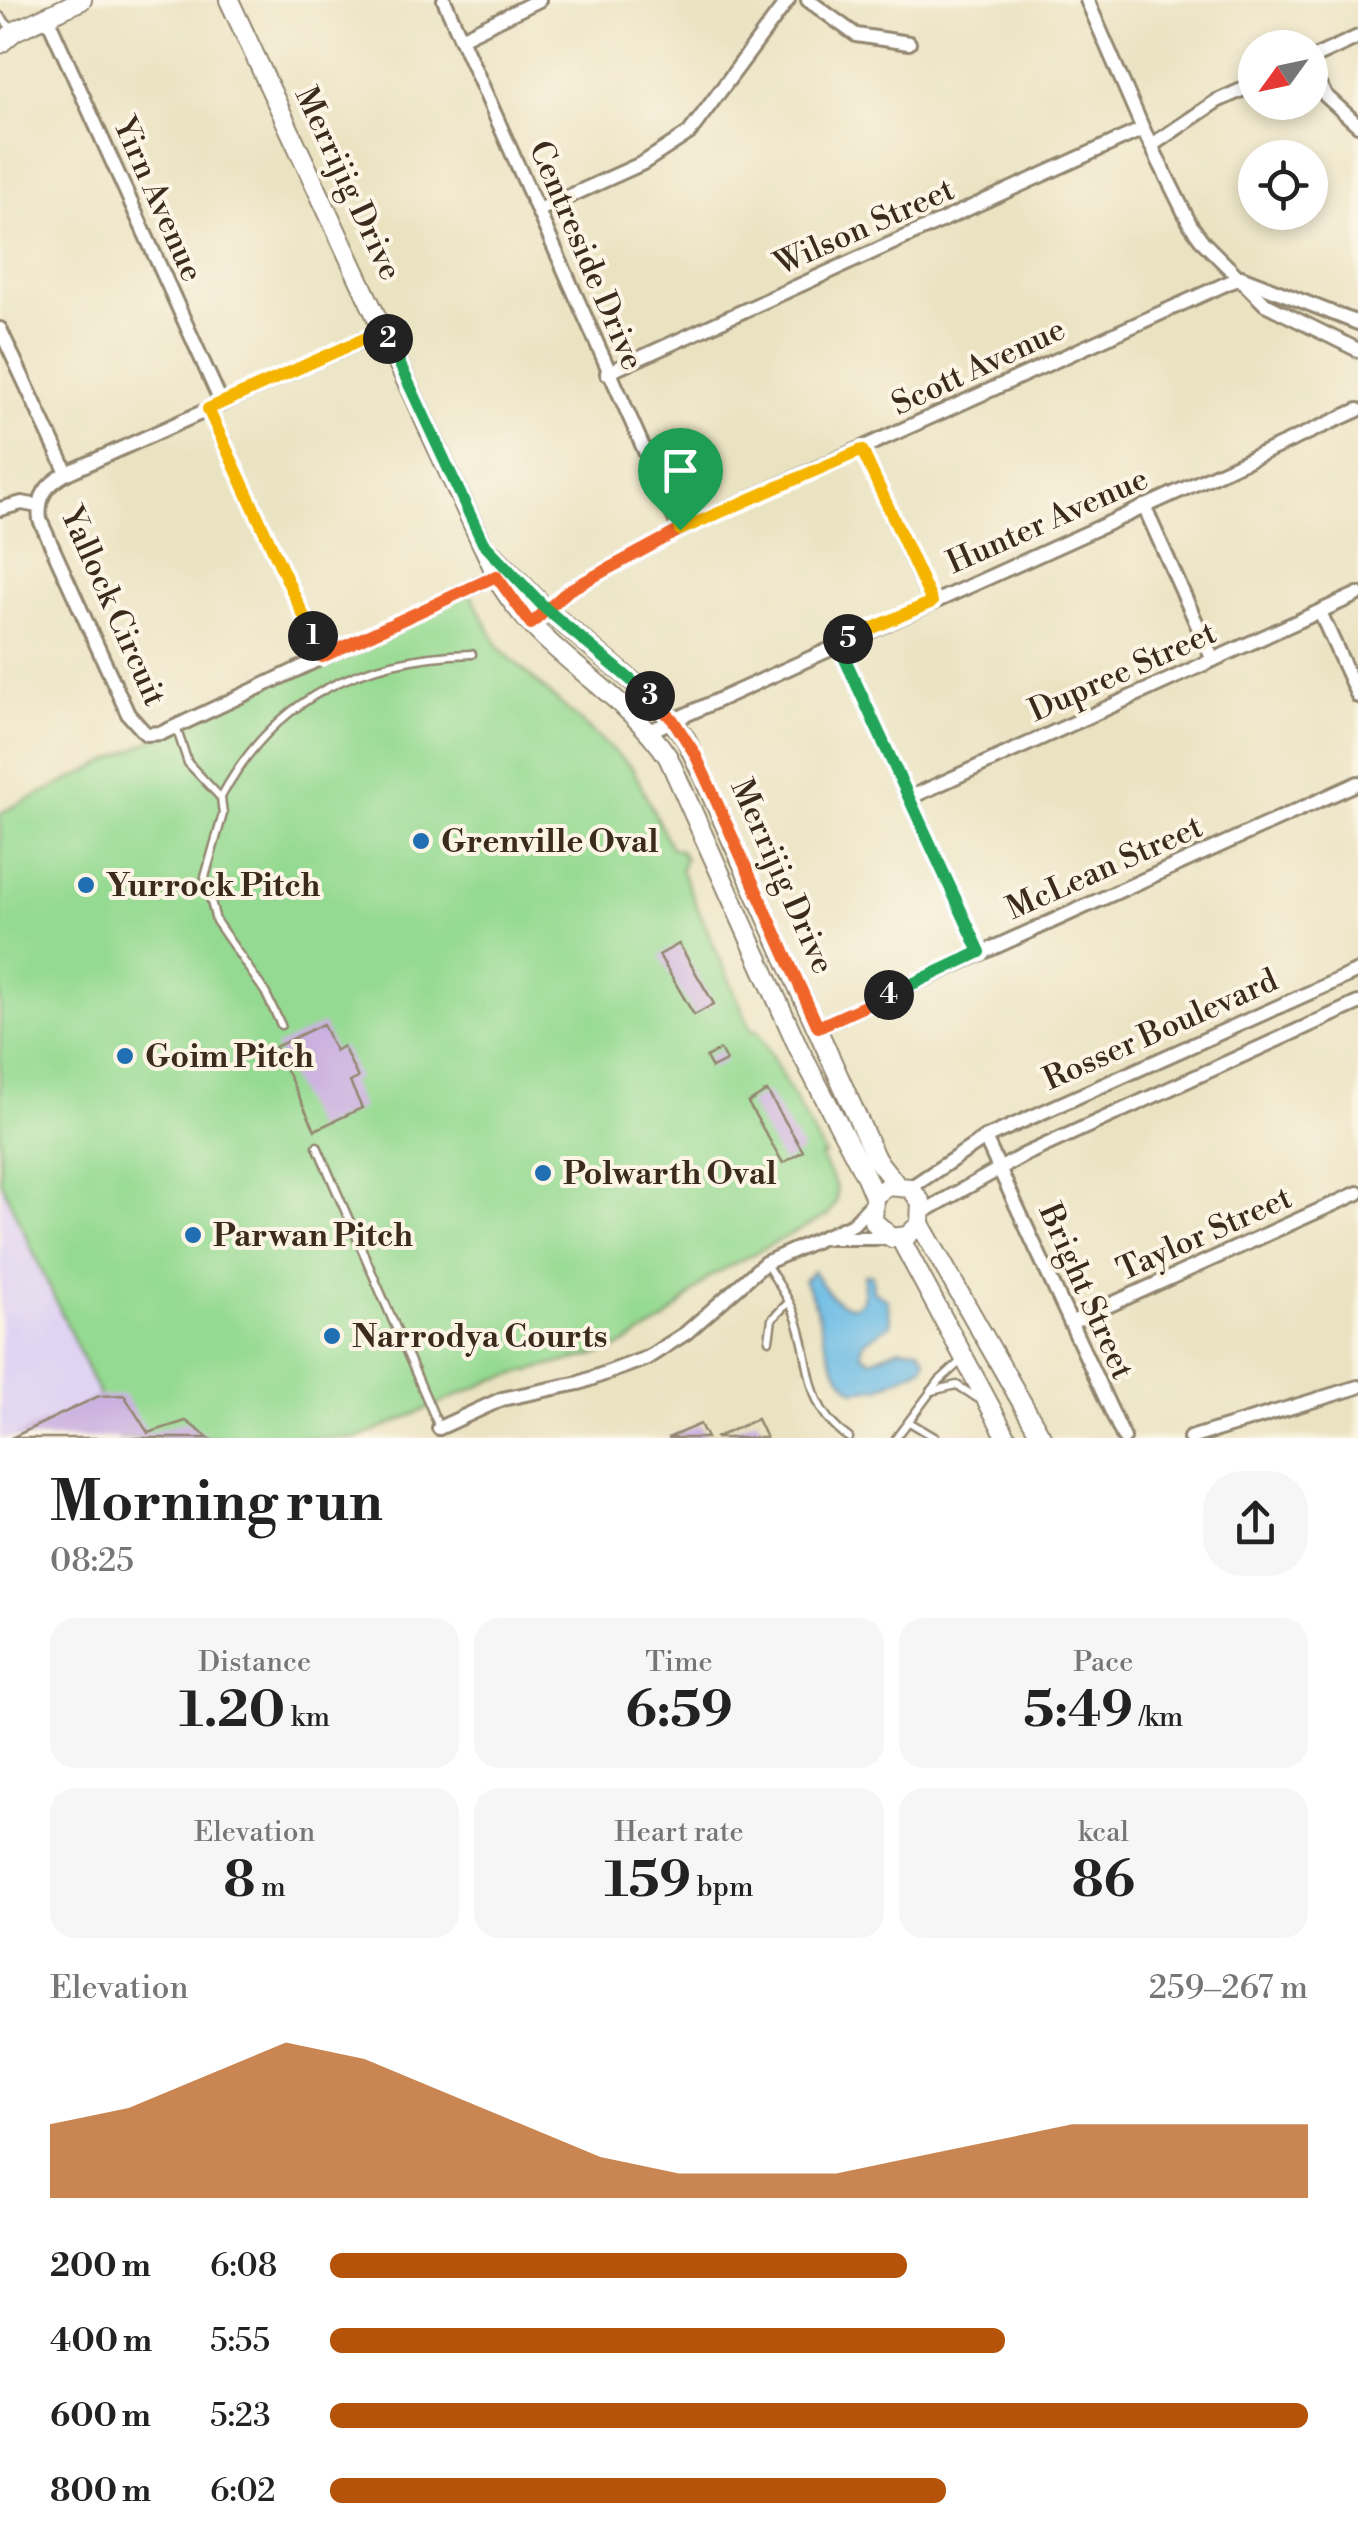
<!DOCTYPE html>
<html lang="en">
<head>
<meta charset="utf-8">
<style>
  body { margin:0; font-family:"Libre Bodoni",serif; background:#f6f6f6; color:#222; height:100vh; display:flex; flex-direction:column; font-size:38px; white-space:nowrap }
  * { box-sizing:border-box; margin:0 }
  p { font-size:32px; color:#767676 }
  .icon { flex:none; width:55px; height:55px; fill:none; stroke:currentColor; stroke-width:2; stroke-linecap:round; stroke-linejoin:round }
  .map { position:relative; height:1438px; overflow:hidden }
  .details { display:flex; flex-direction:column; background:#fff; flex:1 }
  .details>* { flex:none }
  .needle { width:65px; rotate:237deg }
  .tools { position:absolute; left:1238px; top:30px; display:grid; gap:20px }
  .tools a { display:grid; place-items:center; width:90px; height:90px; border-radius:50%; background:#fff; box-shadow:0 5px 15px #0003; font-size:50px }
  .pin { position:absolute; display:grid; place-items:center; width:85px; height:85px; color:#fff; margin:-102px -42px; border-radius:50% 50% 50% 0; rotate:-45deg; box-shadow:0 0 10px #0007 }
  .pin .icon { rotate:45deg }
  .km { position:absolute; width:50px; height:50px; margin:-25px; border-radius:50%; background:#222; color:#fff; font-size:28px; line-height:50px; text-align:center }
  .round { display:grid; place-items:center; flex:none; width:105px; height:105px; border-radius:40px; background:#f6f6f6 }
  .headline { display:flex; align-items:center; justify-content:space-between; height:170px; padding:0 50px }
  h1 { font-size:55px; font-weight:800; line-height:75px }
  .metrics { display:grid; grid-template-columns:repeat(3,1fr); gap:15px; height:170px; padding:10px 50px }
  .metrics div { display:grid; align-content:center; border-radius:25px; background:#f6f6f6; text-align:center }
  .metrics b { font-size:50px; font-weight:800 }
  .metrics small { font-size:28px; font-weight:400 }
  .metrics p { font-size:28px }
  .chart { height:280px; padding:20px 50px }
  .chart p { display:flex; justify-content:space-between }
  .chart svg { width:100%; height:180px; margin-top:10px; fill:#b45309; opacity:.7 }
  ul { padding:0 50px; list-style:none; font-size:32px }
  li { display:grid; grid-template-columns:160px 120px 1fr; align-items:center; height:75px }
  li i { height:25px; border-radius:12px; background:#b45309 }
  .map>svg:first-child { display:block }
</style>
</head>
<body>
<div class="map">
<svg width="1358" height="1438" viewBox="0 0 1358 1438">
  <rect width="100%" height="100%" fill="#fcf5e5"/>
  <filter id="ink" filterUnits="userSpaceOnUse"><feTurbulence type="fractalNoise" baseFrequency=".01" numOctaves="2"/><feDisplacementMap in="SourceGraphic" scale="20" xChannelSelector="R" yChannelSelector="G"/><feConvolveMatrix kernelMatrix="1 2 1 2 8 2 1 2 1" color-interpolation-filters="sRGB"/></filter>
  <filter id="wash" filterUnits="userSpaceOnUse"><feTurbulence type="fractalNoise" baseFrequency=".0048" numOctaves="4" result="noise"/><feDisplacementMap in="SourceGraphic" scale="40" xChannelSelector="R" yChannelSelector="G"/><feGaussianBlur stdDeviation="2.25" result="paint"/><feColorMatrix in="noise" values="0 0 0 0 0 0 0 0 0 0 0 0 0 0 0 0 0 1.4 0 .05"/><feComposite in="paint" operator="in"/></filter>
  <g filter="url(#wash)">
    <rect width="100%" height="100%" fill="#eae3c2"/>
    <path fill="#e1d4f3" d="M0,1178L99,1396L11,1438H0Z"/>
    <path fill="#95da92" stroke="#688258" stroke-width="2.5" d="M468,589L500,649L633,769L671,848L680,850L685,858L681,870L752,1032L757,1030L825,1155L820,1156L837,1189L836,1202L828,1215L709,1277L664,1321L614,1350L496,1379L359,1438H119L0,1180V813Z"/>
    <path fill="#6abbe5" stroke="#527282" stroke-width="2.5" d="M813,1271C825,1288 833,1307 856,1306L863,1300L864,1275H872L873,1291L887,1299L891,1324L863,1343L861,1354L871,1360L899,1348L919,1349L926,1360L923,1367L879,1388L854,1391C820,1363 826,1317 804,1281Z"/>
    <g id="blocks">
      <g fill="#cbb1e0">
        <path d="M679,944L714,1004L694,1015L659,955Z"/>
        <path d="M323,1024L335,1051L343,1046L358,1078L350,1082L362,1108L315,1130L275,1047Z"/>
        <path d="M720,1050L726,1061L712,1068L706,1057Z"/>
        <path d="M767,1091L803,1151L783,1163L748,1103Z"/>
        <path d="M124,1395L148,1433L186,1421L209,1438H11L99,1396Z"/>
        <path d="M757,1419L766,1438H715Z"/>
        <path d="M700,1424L707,1438H668Z"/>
      </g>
    </g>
  </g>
  <g filter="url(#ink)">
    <use href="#blocks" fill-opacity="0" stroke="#928670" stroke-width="2.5"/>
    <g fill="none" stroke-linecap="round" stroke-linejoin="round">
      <g stroke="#928670" stroke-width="11">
        <g id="lane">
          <path d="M0,16L13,30"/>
          <path d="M176,727L188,763L221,798L223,814L205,877L216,921L265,992L281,1025"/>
          <path d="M221,797C275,697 361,657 472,654"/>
          <path d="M317,1146L439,1427"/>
          <path d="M766,1264C775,1279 787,1295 794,1312C813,1358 801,1406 849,1438"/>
          <path d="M769,1340L772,1319L789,1302"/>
          <path d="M931,1391L957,1385L977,1398"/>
          <path d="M911,1423L936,1438"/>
          <path d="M896,1438L939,1381L962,1360"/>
        </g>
      </g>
      <g stroke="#928670" stroke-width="18">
        <g id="street">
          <path d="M444,0L680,530"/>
          <path d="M808,0L856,35L909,43"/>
          <path d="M1087,0L1143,129L1190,224L1203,242L1265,304L1358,350"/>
          <path d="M47,17L222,404"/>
          <path d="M461,38L539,0"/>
          <path d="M1310,59L1358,37"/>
          <path d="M1310,71L1326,96L1358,125"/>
          <path d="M1152,145L1217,101L1255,84"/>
          <path d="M539,210L643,163L689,133L788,0"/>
          <path d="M1241,277L1358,323"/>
          <path d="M0,329L67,473"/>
          <path d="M385,330L67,473C47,484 37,496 40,520L128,714L146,734L162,733L496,576"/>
          <path d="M607,373L1143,129"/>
          <path d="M208,409L323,657"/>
          <path d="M862,449L931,602"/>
          <path d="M1144,506L1213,660"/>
          <path d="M0,509L22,503L38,506"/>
          <path d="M1320,612L1358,696"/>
          <path d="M531,624L569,590L680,530L1241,277"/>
          <path d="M838,644L980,952"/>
          <path d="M650,731L1358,410"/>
          <path d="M909,798L1358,594"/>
          <path d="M818,1027L1358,783"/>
          <path d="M985,1138L1124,1438"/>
          <path d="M910,1188L985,1138L1358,971"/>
          <path d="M923,1212L1024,1155L1358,1003"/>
          <path d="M828,1238H892"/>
          <path d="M1072,1322L1358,1193"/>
          <path d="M439,1428L502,1399L579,1383L647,1358L686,1333L765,1263L853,1224L872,1204"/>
          <path d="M1190,1438L1358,1387"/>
        </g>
      </g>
      <g stroke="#928670" stroke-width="22">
        <g id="secondary">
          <path d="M229,0L502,587C545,656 623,690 668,757L799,1049L866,1177L874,1196L873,1221L892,1238L907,1236L920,1224L921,1202L910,1188L888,1186L874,1196"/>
          <path d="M0,44L15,31L82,0"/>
          <path d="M493,554L546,609L656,701L686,739L876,1159L896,1184"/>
          <path d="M920,1224L1042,1438"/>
          <path d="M900,1238L1007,1438"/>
        </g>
      </g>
      <use href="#lane" stroke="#fff" stroke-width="6"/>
      <use href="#street" stroke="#fff" stroke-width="12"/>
      <use href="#secondary" stroke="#fff" stroke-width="18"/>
    </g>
  </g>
  <g fill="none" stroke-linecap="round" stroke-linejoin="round" filter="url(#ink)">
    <g stroke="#fff" stroke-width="20">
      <path id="split-1" d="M313,636L322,657L496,576L531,624L569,590L680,530"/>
    </g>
    <g stroke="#fff" stroke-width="20">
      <path id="split-2" d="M313,636L208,409L384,330L388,339"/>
    </g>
    <g stroke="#fff" stroke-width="20">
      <path id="split-3" d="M388,339L483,543L546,609L650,696"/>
    </g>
    <g stroke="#fff" stroke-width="20">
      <path id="split-4" d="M650,696L673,720L695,754L818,1027L889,995"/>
    </g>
    <g stroke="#fff" stroke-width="20">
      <path id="split-5" d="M848,639L838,644L980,952L889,995"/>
    </g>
    <g stroke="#fff" stroke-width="20">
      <path id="split-6" d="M680,530L862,450L932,602L848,639"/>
    </g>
    <use href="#split-1" stroke="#f0652b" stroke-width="12"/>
    <use href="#split-2" stroke="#f5b400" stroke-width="12"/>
    <use href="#split-3" stroke="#22a559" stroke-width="12"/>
    <use href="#split-4" stroke="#f0652b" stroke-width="12"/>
    <use href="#split-5" stroke="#22a559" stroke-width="12"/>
    <use href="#split-6" stroke="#f5b400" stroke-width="12"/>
  </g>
  <g fill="#1f6fb2" stroke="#fcf5e5" stroke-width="4">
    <circle cx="421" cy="841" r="10"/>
    <circle cx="86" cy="885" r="10"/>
    <circle cx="125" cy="1056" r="10"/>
    <circle cx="543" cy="1173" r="10"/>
    <circle cx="193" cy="1235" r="10"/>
    <circle cx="332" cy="1336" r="10"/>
  </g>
  <g text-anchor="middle" stroke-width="8" stroke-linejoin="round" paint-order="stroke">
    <g font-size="32" fill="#3b2a1e" stroke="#fcf5e5">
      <text transform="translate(349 183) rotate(65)" y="11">Merrijig Drive</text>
      <text transform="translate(159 199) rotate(66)" y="11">Yirn Avenue</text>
      <text transform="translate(864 226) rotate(-24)" y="11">Wilson Street</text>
      <text transform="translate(587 255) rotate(67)" y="11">Centreside Drive</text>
      <text transform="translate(978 366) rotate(-25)" y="11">Scott Avenue</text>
      <text transform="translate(1047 520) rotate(-24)" y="11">Hunter Avenue</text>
      <text transform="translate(114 606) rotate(66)" y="11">Yallock Circuit</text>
      <text transform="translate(1122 671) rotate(-24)" y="11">Dupree Street</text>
      <text transform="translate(1104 867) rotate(-24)" y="11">McLean Street</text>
      <text transform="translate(783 876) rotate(66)" y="11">Merrijig Drive</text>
      <text transform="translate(1160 1029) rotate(-24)" y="11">Rosser Boulevard</text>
      <text transform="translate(1204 1233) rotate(-24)" y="11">Taylor Street</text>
      <text transform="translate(1087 1291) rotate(66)" y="11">Bright Street</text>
    </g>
    <g font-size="32" font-weight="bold" fill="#3b2a1e" stroke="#fcf5e5" text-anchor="start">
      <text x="441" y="852">Grenville Oval</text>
      <text x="106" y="896">Yurrock Pitch</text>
      <text x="145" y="1067">Goim Pitch</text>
      <text x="563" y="1184">Polwarth Oval</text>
      <text x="213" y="1246">Parwan Pitch</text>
      <text x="352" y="1347">Narrodya Courts</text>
    </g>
  </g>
</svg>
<div class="tools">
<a><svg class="needle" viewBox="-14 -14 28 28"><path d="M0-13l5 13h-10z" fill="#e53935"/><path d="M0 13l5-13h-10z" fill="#767676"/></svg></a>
<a><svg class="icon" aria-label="locate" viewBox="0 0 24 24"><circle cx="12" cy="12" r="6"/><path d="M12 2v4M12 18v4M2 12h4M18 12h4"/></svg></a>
</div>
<div class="pin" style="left:680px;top:530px;background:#1e9e55"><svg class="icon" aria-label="arrive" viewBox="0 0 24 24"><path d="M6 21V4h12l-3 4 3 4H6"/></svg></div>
<b class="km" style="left:313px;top:636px">1</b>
<b class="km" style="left:388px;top:339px">2</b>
<b class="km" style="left:650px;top:696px">3</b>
<b class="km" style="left:889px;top:995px">4</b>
<b class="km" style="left:848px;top:639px">5</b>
</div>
<section class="details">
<div class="headline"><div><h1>Morning run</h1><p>08:25</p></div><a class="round"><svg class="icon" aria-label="share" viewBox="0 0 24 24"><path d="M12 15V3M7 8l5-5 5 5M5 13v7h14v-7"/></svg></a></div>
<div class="metrics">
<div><p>Distance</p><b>1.20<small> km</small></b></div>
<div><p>Time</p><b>6:59</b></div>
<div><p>Pace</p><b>5:49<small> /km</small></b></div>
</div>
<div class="metrics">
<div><p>Elevation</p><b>8<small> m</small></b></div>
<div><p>Heart rate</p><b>159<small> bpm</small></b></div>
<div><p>kcal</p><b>86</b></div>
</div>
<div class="chart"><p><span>Elevation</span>259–267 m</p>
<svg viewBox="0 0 160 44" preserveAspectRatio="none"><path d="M0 44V26L10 22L20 14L30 6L40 10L50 18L60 26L70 34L80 38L90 38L100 38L110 34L120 30L130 26L140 26L150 26L160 26V44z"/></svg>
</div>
<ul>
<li><b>200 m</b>6:08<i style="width:59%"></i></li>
<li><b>400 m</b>5:55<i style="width:69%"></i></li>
<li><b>600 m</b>5:23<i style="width:100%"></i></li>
<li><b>800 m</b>6:02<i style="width:63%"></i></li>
</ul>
</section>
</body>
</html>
